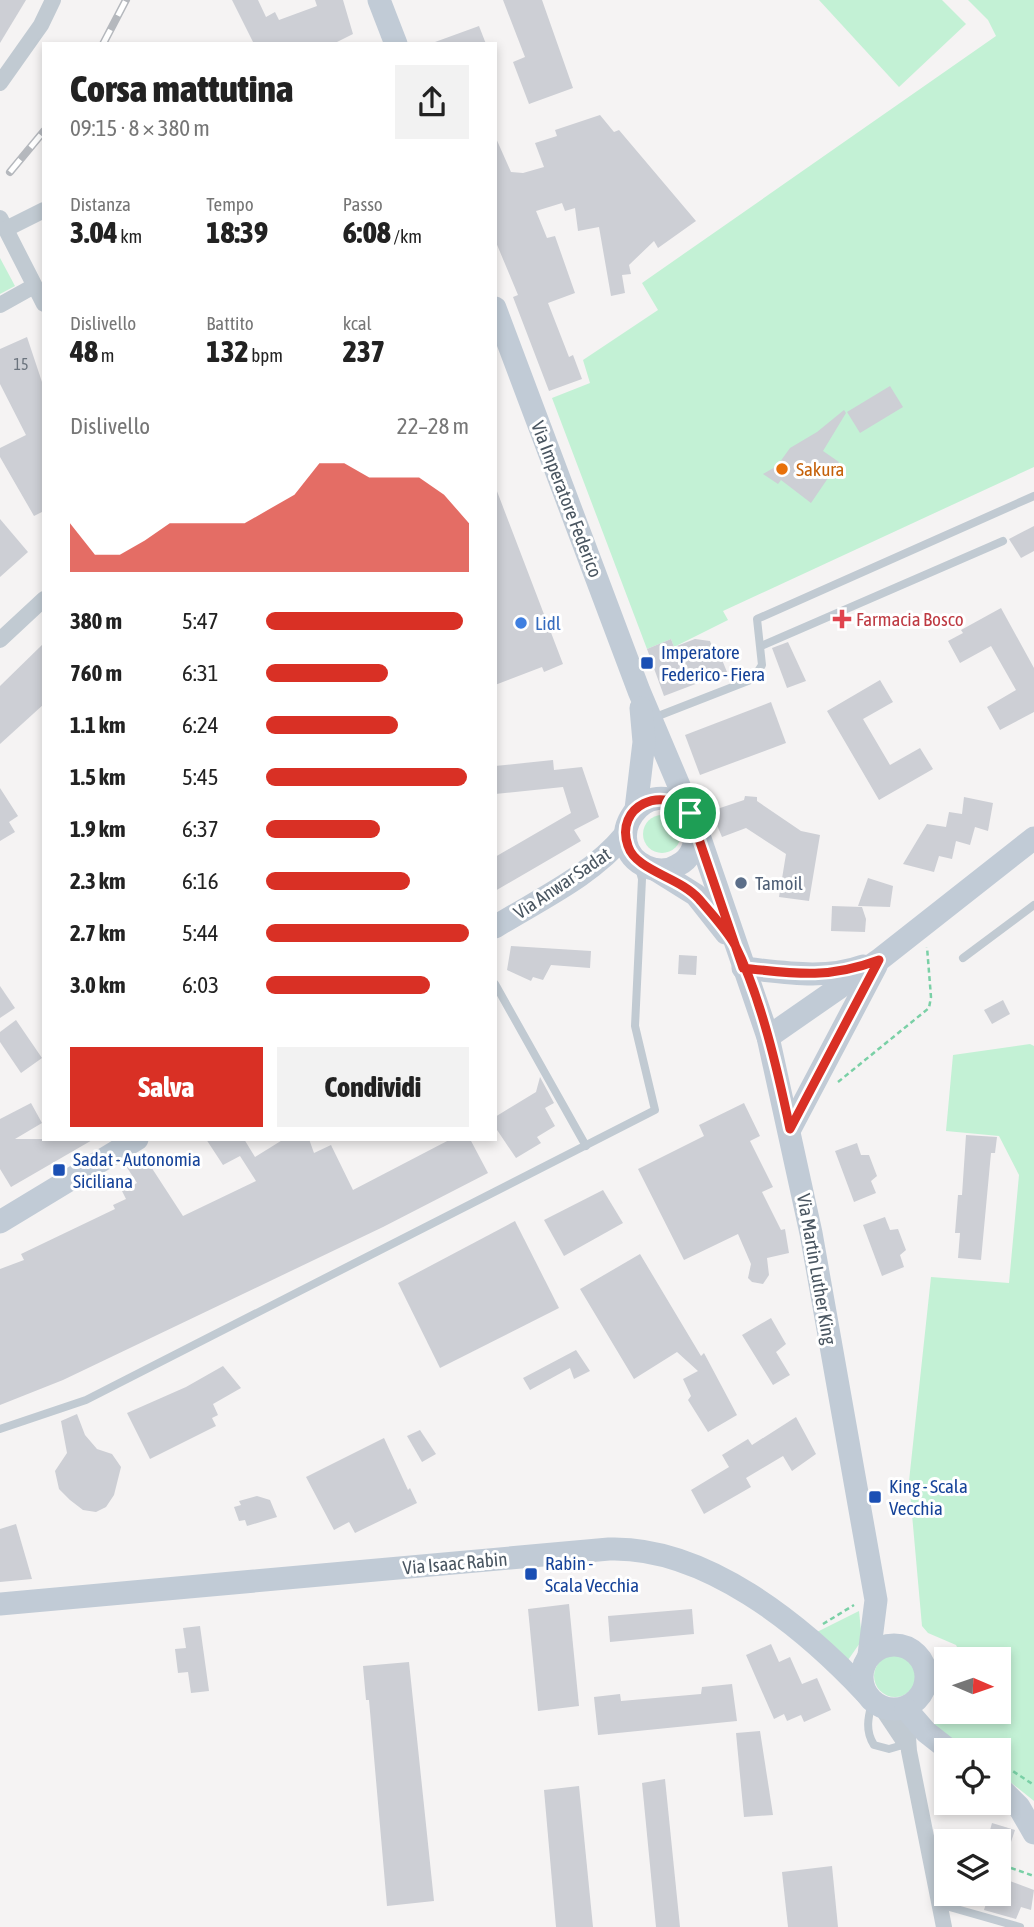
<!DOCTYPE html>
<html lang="it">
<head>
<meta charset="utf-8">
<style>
  body { margin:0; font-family:"Asap Condensed",sans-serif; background:#f2f2f2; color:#222; height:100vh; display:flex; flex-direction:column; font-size:26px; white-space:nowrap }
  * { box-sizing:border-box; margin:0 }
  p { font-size:23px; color:#767676 }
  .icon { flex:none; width:38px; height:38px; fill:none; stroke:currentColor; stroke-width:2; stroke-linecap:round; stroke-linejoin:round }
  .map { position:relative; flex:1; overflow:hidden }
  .details { position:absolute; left:42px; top:42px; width:455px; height:1099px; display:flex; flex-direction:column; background:#fff; border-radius:0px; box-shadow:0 4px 10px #0003 }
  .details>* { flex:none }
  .needle { width:46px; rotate:92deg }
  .buttons { position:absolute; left:934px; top:1647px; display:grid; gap:14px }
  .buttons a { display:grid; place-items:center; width:77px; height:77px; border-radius:0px; background:#fff; box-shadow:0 4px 10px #0003; font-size:35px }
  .pin { position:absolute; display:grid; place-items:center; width:60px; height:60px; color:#fff; margin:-30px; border:4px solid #fff; border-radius:50%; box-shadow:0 2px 7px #0007 }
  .round { display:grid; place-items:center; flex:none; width:74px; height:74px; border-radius:0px; background:#f2f2f2 }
  .summary { display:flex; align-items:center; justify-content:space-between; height:119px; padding:0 28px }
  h1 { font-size:38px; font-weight:800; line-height:52px }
  .figures { display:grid; grid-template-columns:repeat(3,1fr); gap:10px; height:119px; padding:7px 28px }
  .figures div { display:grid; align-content:center }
  .figures b { font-size:30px; font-weight:800 }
  .figures small { font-size:19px; font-weight:400 }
  .figures p { font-size:19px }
  .chart { height:196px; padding:14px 28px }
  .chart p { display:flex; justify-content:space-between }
  .chart svg { width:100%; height:126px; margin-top:7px; fill:#d93025; opacity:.7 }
  .primary-button { display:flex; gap:14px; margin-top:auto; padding:14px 28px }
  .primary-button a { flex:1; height:80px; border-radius:0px; background:#d93025; color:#fff; font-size:28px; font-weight:800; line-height:80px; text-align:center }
  .primary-button a+a { background:#f2f2f2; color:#222 }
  ul { padding:0 28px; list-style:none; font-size:23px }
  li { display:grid; grid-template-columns:112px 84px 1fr; align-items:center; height:52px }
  li i { height:18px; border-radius:9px; background:#d93025 }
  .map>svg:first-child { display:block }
</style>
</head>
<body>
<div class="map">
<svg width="1034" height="1927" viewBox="0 0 1034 1927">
  <rect width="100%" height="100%" fill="#f5f3f3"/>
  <g fill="#c3f1d5">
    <path d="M819,0H942L966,24L899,87Z"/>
    <path d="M968,0H1034V467L723,611L728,620L674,647L671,639L647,649L552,398L590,383L583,360L658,310L642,283L996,36L988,20Z"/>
    <path d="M0,258L15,286L0,294Z"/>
    <circle cx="662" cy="834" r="19"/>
    <path d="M1030,1044L1034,1046V1801L999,1773V1750H967L933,1726L947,1705V1712H999V1659H963L956,1645L928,1633L922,1626L909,1481L931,1277L1009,1283L1019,1175L999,1136L946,1131L953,1055Z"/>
    <path d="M859,1611L862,1640L848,1660L817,1632Z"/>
    <circle cx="895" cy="1676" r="21"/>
  </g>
  <g fill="#cdcfd5">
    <path d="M0,0H26L0,43Z"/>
    <path d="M232,0H258L266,17L275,12L279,20L317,6L315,0H343L353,34L333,44H254Z"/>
    <path d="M503,0H542L573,88L529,104L513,62L525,57Z"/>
    <path d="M479,26L486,44H436L435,42Z"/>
    <path d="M600,115L614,132L619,130L696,221L658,248L654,241L629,265L631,274L622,275L625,293L611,296L599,227L578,231L575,208L565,211L562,203L536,211L547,238L555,236L575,293L548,303L569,357L573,355L582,379L549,391L513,297L518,295L495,240V136L511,172L523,173L544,167L535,143L557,136L555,130Z"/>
    <path d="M27,337L44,388V511L34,516L0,457V448L26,435L0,384V349Z"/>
    <path d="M890,386L903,407L860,433L847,412Z"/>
    <path d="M844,410L846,413L823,451L839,462L811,503L781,480L778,484L763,474L777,466L790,448L817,432Z"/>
    <path d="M495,486L563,664L544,672L542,667L495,685Z"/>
    <path d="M0,519L28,552L0,577Z"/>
    <path d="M1034,526V551L1021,558L1009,539Z"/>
    <path d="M1001,608L1034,668V712L1000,730L987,707L1016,690L991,646L960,663L948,641L963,633L961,630Z"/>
    <path d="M671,639L674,647L695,639L710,641L714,652L718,650L727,672L664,696L647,649Z"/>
    <path d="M788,642L806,681L787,688L772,648Z"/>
    <path d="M44,643V704L0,744V686Z"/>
    <path d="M880,680L893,702L863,719L890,765L920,748L933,769L879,800L827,711Z"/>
    <path d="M771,702L786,743L700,775L685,735Z"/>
    <path d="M553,760L554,770L582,767L599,817L574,830L581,841L495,891V857L571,813L563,787L495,794V766Z"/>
    <path d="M0,788L18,816L9,822L15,832L0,841Z"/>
    <path d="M745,796L757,797V801L801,831L820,835L809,901L779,897L786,854L746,828L722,837L711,811L744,800Z"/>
    <path d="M964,797L993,803L988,831L975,827L970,845L956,841L952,859L939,856L934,872L903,864L927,824L946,827L949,812L962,814Z"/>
    <path d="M868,878L893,886L890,907L858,906Z"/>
    <path d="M832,906L862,907L866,919L865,932L831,931Z"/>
    <path d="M511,946L591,951L590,968L551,965L543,980L533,977L531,981L507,970Z"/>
    <path d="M679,955L697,956L696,975L678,974Z"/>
    <path d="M0,986L15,1008L0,1018Z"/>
    <path d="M1003,1000L1010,1014L992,1024L984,1010Z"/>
    <path d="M16,1020L42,1058L21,1073L0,1042V1032Z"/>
    <path d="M540,1077L554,1103L545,1108L555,1126L537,1137L541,1143L516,1158L495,1127V1117L536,1092Z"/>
    <path d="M31,1103L42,1123L15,1139H94L11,1187L0,1169V1119Z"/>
    <path d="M744,1103L760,1136L750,1141L773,1187L762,1192L781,1230L785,1229L789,1253L767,1258L769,1275L763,1284L752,1282L748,1278L751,1264L738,1234L684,1260L638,1169L704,1136L699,1125Z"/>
    <path d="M966,1135L997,1137L995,1153H991L981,1260L958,1258L960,1233H955L958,1195H962Z"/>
    <path d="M206,1139H244L255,1157L284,1139H309L314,1153L331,1145L353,1190L451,1139H470L488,1173L383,1227L63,1380L0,1405V1269L24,1260L21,1254L115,1209L113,1205L126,1199L122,1191L137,1183L126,1166L144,1156L183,1216L256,1181L240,1156L223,1165Z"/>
    <path d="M857,1143L861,1155H869L877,1176L871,1181L876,1193L854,1202L835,1151Z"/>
    <path d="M603,1190L623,1223L564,1256L544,1220Z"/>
    <path d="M885,1217L890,1230L898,1229L906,1250L900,1255L904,1267L882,1276L863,1225Z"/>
    <path d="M515,1221L559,1308L440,1368L398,1283Z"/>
    <path d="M640,1254L701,1356L704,1353L737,1415L708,1432L688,1400L691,1396L683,1379L698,1371L677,1352L634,1379L580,1289Z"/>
    <path d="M771,1318L786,1344L776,1352L790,1375L773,1385L742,1335Z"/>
    <path d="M576,1350L590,1371L574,1379L570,1368L530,1390L523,1378Z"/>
    <path d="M223,1366L241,1388L213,1404L218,1415L212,1418L216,1426L150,1459L127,1413L186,1387Z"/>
    <path d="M77,1414L85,1435L97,1449L112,1454L121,1467L114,1495L106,1507L96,1512L83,1510L70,1500L59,1489L55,1471L67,1453L61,1421Z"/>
    <path d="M796,1417L816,1454L792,1471L783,1456L746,1478L751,1487L704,1514L691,1490L729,1467L722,1455L748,1439L752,1445Z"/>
    <path d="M420,1430L436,1454L422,1462L407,1436Z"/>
    <path d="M384,1438L408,1490L410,1488L417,1503L355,1533L349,1522L334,1530L306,1477Z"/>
    <path d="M257,1496L270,1500L277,1517L247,1526L245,1520L239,1521L234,1507L241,1505L239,1501Z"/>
    <path d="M16,1524L32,1579L0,1582V1529Z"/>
    <path d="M569,1604L579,1706L538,1711L528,1609Z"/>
    <path d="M692,1609L694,1634L610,1642L608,1616Z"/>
    <path d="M200,1626L209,1691L191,1693L188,1672L178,1673L175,1649L186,1648L183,1628Z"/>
    <path d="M771,1644L779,1662L790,1657L802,1684L817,1678L831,1710L804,1722L801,1715L787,1721L784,1714L774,1719L746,1655Z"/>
    <path d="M409,1662L434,1901L387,1906L369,1700H366L363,1666Z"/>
    <path d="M732,1684L737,1721L598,1735L594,1697L620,1694L621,1701L701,1694L702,1687Z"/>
    <path d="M760,1731L773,1815L744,1817L736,1733Z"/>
    <path d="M665,1779L680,1927H656L642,1783Z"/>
    <path d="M579,1786L593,1927H556L544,1790Z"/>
    <path d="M992,1823L1015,1830L1005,1860L999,1858V1841H987Z"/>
    <path d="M832,1866L838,1927H788L782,1872Z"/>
    <path d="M999,1877L1034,1890L1031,1910L1021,1907L1016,1919L984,1910L989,1894H999Z"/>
  </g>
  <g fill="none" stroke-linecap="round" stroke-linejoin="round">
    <g stroke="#7ad0a6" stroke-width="2.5" stroke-dasharray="5 3.5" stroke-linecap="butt">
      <path d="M838,1082L929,1008L931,997L927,947"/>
      <path d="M823,1624L854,1605"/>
      <path d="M968,1741L981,1750"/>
      <path d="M999,1762L1034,1785"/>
      <path d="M1011,1868L1034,1876"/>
    </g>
    <g stroke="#c1cad2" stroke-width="8">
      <path d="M761,646L1003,541"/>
      <path d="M653,718L753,679L762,665L757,619L1034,496"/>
      <path d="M963,958L1034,905"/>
      <path d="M495,984L586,1146"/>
      <path d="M0,1429L86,1400L655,1110L635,1026L642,879L639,868"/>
      <path d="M872,1702C868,1718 865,1731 874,1745L889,1749L906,1744"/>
      <path d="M926,1842L947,1848"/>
      <path d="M999,1864L1001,1865"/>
      <path d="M939,1904L1020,1927"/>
    </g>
    <g stroke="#c1cad2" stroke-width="16">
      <path d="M0,83L41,25L53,0"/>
      <path d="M0,218L44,304"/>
      <path d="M6,229L44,210"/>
      <path d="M0,305L34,286"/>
      <path d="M0,640L44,599"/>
      <path d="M881,1707L905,1743"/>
      <path d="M906,1709L909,1751L944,1927"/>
    </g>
    <g stroke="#c1cbd6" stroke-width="23">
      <path d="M379,0L396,44"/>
      <path d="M495,308L639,691L694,821L768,1037L811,1233L876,1600L869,1655"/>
      <path d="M636,809L644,742L641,708"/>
      <path d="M690,813C646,766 596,845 647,867C657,871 669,871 678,865C693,858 696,843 696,828"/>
      <path d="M656,870L696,895L726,933"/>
      <path d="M495,927C540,899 591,876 625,835"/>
      <path d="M743,968C782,972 825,980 863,966"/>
      <path d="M768,1037L879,960L1034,838"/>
      <path d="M790,1129L876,966"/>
      <path d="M0,1222L137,1139"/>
      <path d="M0,1604L609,1549C705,1546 802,1625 865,1692"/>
      <circle cx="894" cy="1677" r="32"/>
      <path d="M906,1709L926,1732L949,1750"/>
      <path d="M999,1787L1019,1807L1034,1833"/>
    </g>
    <g stroke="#b5b8bd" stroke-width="8">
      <g id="rail">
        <path d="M103,44L126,0"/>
        <path d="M10,172L44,131"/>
      </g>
    </g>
    <use href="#rail" stroke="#fff" stroke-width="5" stroke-dasharray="16" stroke-linecap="butt"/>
  </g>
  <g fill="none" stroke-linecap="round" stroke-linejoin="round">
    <g stroke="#fff" stroke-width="14">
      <path id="route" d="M690,813C663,784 614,806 628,846C636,871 680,877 699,899C711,913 726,929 735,945C761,997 778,1072 790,1129L879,960C828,979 796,974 743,968L690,813"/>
    </g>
    <use href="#route" stroke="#d93025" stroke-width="9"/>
  </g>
  <circle fill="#e8710a" stroke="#fff" stroke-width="2.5" cx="782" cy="469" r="7"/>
  <path fill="#e0444e" stroke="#fff" stroke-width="2.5" d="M838.5 608.5h7v7h7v7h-7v7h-7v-7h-7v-7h7z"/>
  <circle fill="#3f7fe0" stroke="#fff" stroke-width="2.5" cx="521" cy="623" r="7"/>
  <g fill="#1a4fb4" stroke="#fff" stroke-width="2.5">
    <rect x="640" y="656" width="14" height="14" rx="3.5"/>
    <rect x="52" y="1163" width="14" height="14" rx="3.5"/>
    <rect x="868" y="1490" width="14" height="14" rx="3.5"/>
    <rect x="524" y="1567" width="14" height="14" rx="3.5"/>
  </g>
  <circle fill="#5c6f8a" stroke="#fff" stroke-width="2.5" cx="741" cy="883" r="7"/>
  <g text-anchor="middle" stroke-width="6" stroke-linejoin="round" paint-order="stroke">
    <g font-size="16" fill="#6b747e">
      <text x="21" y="370">15</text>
    </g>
    <g font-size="19" fill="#c56008" stroke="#fff" text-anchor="start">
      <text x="796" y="476">Sakura</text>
    </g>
    <g font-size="19" fill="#4a5661" stroke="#fff">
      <text transform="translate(567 499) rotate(69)" y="7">Via Imperatore Federico</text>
      <text transform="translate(562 883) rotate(-34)" y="7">Via Anwar Sadat</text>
      <text transform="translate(817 1269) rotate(80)" y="7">Via Martin Luther King</text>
      <text transform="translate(455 1563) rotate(-5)" y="7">Via Isaac Rabin</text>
    </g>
    <g font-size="19" fill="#be3a42" stroke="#fff" text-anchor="start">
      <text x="856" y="626">Farmacia Bosco</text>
    </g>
    <g font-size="19" fill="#366cbe" stroke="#fff" text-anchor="start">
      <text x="535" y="630">Lidl</text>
    </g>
    <g font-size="19" fill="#164399" stroke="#fff" text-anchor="start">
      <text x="661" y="659">Imperatore<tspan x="661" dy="22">Federico - Fiera</tspan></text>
      <text x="73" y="1166">Sadat - Autonomia<tspan x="73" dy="22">Siciliana</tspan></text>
      <text x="889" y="1493">King - Scala<tspan x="889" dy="22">Vecchia</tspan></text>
      <text x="545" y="1570">Rabin -<tspan x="545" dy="22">Scala Vecchia</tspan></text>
    </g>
    <g font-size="19" fill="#4e5e75" stroke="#fff" text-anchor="start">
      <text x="755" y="890">Tamoil</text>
    </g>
  </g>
</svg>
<div class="buttons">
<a><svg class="needle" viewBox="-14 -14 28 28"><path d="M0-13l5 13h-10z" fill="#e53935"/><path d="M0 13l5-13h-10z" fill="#767676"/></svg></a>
<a><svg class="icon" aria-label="locate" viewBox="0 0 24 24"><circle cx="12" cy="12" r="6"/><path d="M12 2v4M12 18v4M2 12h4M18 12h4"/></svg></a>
<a><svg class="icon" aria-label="layers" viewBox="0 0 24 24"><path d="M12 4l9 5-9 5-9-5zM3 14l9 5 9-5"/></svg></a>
</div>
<div class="pin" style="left:690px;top:813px;background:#1e9e55"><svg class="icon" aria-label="arrive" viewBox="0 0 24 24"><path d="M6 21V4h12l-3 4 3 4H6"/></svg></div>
<section class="details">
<div class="summary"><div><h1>Corsa mattutina</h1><p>09:15 · 8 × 380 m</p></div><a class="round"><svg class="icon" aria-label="share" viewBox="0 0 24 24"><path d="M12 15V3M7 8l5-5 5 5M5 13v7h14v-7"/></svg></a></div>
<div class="figures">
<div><p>Distanza</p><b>3.04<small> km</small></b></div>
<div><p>Tempo</p><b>18:39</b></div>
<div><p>Passo</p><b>6:08<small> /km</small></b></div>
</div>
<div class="figures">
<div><p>Dislivello</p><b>48<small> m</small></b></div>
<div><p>Battito</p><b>132<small> bpm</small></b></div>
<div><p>kcal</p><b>237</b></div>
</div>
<div class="chart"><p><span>Dislivello</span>22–28 m</p>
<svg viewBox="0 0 160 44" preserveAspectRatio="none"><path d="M0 44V27L10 38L20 38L30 33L40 27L50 27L60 27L70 27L80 22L90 17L100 6L110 6L120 11L130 11L140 11L150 17L160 27V44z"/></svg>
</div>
<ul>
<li><b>380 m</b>5:47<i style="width:97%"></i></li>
<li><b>760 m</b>6:31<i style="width:60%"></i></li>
<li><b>1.1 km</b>6:24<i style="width:65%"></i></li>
<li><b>1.5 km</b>5:45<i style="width:99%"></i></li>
<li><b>1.9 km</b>6:37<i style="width:56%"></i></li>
<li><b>2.3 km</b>6:16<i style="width:71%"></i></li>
<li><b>2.7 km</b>5:44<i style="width:100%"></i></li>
<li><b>3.0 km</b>6:03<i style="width:81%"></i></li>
</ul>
<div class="primary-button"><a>Salva</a><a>Condividi</a></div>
</section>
</div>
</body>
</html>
